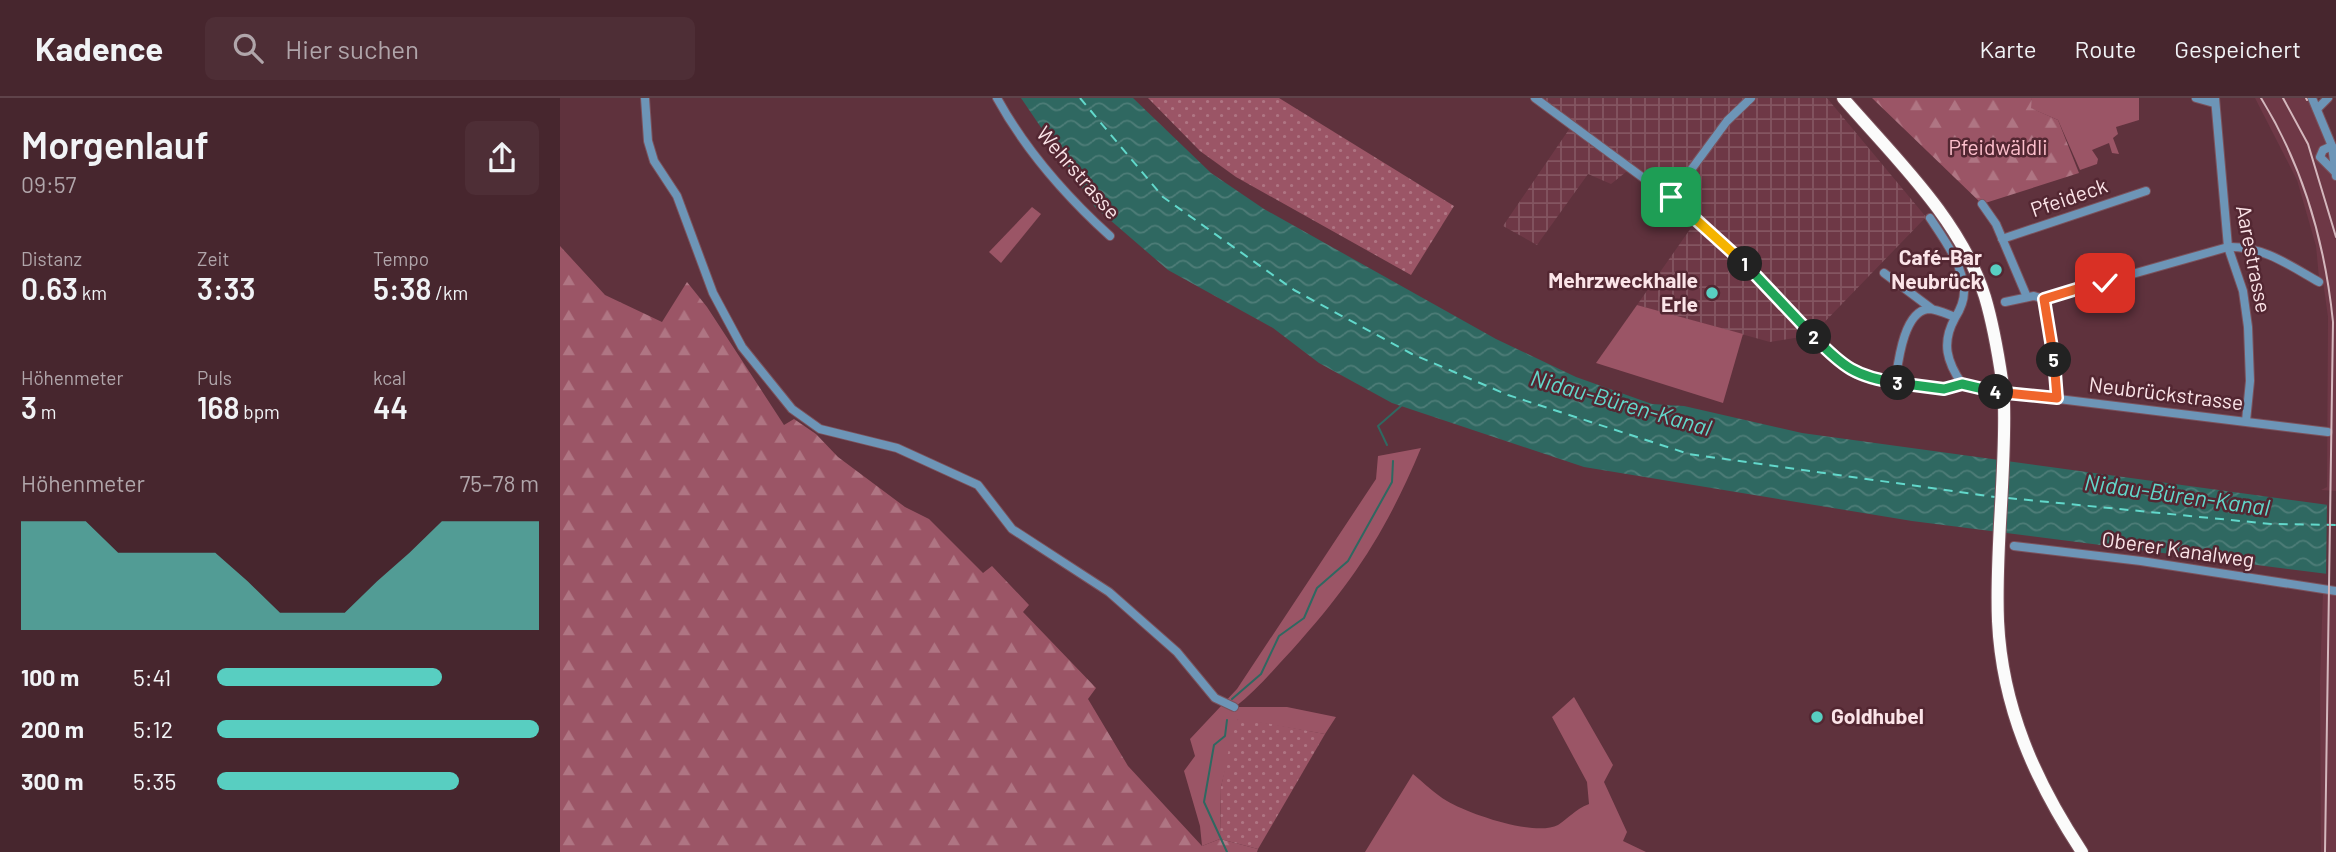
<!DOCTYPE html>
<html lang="de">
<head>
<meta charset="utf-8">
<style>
  body { margin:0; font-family:Barlow,sans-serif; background:#4e2e36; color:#f1f3f6; height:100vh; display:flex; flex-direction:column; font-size:26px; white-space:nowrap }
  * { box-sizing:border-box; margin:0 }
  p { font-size:23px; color:#b0a5aa }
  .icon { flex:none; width:38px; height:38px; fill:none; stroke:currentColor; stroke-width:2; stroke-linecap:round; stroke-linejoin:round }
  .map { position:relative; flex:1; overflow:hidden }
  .details { display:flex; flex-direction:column; background:#47262e; width:560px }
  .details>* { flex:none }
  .pin { position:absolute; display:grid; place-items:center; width:60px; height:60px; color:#fff; margin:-30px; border-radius:14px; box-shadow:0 4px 10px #0006 }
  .km { position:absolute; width:35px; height:35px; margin:-18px; border-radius:50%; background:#222; color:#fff; font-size:19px; line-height:35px; text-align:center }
  .round { display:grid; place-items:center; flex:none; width:74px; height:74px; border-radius:10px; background:#4e2e36 }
  .head { display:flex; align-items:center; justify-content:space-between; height:119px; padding:0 21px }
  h1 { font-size:38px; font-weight:600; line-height:52px }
  .metrics { display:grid; grid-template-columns:repeat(3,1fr); gap:10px; height:119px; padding:7px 21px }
  .metrics div { display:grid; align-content:center }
  .metrics b { font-size:30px; font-weight:600 }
  .metrics small { font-size:19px; font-weight:400 }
  .metrics p { font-size:19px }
  .chart { height:196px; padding:14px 21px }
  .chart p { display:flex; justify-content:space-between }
  .chart svg { width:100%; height:126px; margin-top:7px; fill:#58cec1; opacity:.7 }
  ul { padding:0 21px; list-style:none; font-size:23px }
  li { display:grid; grid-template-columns:112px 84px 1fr; align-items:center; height:52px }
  li i { height:18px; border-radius:9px; background:#58cec1 }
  header { display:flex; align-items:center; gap:42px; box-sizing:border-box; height:98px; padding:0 35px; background:#47262e; border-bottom:2px solid #5f434a }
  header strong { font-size:33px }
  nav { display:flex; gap:38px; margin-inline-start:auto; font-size:24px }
  .search { width:490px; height:63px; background:#4e2e36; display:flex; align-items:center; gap:18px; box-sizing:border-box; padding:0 24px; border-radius:10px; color:#b0a5aa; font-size:26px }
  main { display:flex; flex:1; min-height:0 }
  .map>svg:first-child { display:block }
</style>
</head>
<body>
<header>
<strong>Kadence</strong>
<div class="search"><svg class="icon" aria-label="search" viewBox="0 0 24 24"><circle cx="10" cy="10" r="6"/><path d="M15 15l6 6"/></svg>Hier suchen</div>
<nav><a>Karte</a><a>Route</a><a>Gespeichert</a></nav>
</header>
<main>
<section class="details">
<div class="head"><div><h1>Morgenlauf</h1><p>09:57</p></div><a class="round"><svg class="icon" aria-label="share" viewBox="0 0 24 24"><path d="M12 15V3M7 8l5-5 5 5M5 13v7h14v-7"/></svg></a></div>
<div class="metrics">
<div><p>Distanz</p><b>0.63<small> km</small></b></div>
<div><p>Zeit</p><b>3:33</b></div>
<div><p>Tempo</p><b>5:38<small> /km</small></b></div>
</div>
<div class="metrics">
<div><p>Höhenmeter</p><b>3<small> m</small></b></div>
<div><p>Puls</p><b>168<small> bpm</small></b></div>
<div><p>kcal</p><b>44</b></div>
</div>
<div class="chart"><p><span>Höhenmeter</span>75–78 m</p>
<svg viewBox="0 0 160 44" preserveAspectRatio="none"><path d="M0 44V6L10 6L20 6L30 17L40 17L50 17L60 17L70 27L80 38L90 38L100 38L110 27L120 17L130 6L140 6L150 6L160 6V44z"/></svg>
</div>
<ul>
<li><b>100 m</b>5:41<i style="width:70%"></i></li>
<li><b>200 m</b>5:12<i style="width:100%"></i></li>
<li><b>300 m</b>5:35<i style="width:75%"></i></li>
</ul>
</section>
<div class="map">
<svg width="1776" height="754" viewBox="0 0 1776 754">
  <defs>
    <pattern id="industrial-grid" width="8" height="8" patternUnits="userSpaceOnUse" patternTransform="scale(1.75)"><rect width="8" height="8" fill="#6e3846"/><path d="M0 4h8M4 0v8" fill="none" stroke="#845561"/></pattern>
    <pattern id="forest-firs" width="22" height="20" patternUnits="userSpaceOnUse" patternTransform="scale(1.75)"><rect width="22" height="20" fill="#9b5566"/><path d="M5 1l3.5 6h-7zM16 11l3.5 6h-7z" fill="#af7583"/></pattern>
    <pattern id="garden-dots" width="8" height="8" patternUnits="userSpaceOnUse" patternTransform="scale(1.75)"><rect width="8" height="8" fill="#9b5566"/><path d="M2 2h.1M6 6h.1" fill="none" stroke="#af7583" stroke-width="1.8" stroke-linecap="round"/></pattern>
    <pattern id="water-waves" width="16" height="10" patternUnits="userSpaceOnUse" patternTransform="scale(1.75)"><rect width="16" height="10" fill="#2f6861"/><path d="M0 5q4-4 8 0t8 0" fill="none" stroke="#4e7d78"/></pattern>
  </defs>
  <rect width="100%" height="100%" fill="#5f323d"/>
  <g fill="#6e3846">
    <path d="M1695,0H1751L1776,78V393L1761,392L1767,389L1768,219L1763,183L1759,180L1756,148L1737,82Z"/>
    <path d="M1763,493L1776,495V754H1761L1760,582Z"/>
  </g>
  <path fill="url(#industrial-grid)" d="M975,0H1267L1366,119L1252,237L1210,244L1077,207L1133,127L1135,119L1071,70L1051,86L1028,76L977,147L943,128L1012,27Z"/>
  <g fill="#9b5566">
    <path d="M1472,0H1579V22L1556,29L1558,36L1553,40L1559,56L1552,55L1549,45L1532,52L1538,61L1537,66L1520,72L1498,22L1470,10Z"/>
    <path d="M472,109L481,116L441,165L429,154Z"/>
    <path d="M1077,207L1183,236L1163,305L1036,265Z"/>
    <path d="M861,350C826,434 793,484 732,552C714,571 696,593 675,609H727L776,619L765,636L678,621L661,689L660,741L642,748L640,728L624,673L635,658L630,641L677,591L816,381L818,358Z"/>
    <path d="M1014,599L1053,667L1044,684L1067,734L1063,743L1086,754H805L853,676C864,685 875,696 887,703C909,716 975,739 998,727C1009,720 1014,712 1029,706L1027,684L992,619Z"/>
  </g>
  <g fill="url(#forest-firs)">
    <path d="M1312,0H1472L1471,10L1498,22L1519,75L1422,106Z"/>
    <path d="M0,148L45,197L102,224L127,184L147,209L224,327L234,321L256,336L278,359L345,409L369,421L423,475L432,468L469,507L463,514L536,590L528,601L568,668L642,748L660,741L698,751L697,754H0Z"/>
  </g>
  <g fill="url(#garden-dots)">
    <path d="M588,0H719L894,108L851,177L676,79L640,53Z"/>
    <path d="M679,620L765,636L698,751L660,741L661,689L674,626Z"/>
  </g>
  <path fill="url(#water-waves)" d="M461,0H573L651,75L704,111L936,241L1016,279L1092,306L1124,308L1242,335L1776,408V477L1352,423L1024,369L832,305L759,265L713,230L608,172L535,109Z"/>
  <path fill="#5f323d" d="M1767,403L1776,405V481L1766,479Z"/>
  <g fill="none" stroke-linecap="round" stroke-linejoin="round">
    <g stroke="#2f6861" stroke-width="2">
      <path d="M827,347L818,328L841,308"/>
      <path d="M672,601L701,576L719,538L744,520L757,490L788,463L832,384L833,363"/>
      <path d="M667,754L644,704L654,647L665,638L667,622"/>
    </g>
    <g stroke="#62d8cb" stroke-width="2" stroke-dasharray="9 7" stroke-linecap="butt">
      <path d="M520,0L603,99L734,192L852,256L948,297L1129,356L1435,399"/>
      <path d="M1448,400L1711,426L1776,427"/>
    </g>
    <g stroke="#7b525c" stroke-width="10">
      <g id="minor">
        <path d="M85,0L88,43L94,63L117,98L153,195L182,249L232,311L260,331L337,350L418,387L452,431L549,494L617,554L655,600L674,609"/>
        <path d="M437,0C465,51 507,99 550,138"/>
        <path d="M975,0L1135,118L1290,273L1303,279L1335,285L1384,291L1402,286L1433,293L1768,334"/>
        <path d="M1636,0L1654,5"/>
        <path d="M1655,0L1668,149L1683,193L1688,229L1690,283L1686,323"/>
        <path d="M1752,0L1772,48L1776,78"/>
        <path d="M1757,11L1768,0"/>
        <path d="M1772,48L1763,52L1760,59L1774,73"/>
        <path d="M1111,99L1167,23L1191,0"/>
        <path d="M1422,106L1436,126L1467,199"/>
        <path d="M1370,120C1384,141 1404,168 1404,194C1404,204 1400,212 1395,220C1381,245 1387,264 1402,286"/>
        <path d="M1442,141L1586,93"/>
        <path d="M1324,175L1372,211"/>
        <path d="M1484,201L1668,149C1703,148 1729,167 1759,184"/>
        <path d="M1484,201L1494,258L1497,300"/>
        <path d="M1445,204L1474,198L1484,201"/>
        <path d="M1335,285C1338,266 1343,214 1368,211C1377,211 1387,216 1395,219"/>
        <path d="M1454,448L1581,463L1776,493"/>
      </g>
    </g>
    <g stroke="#7b525c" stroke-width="14">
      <g id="highway">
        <path d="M1283,0C1335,60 1401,122 1425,199C1433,226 1438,255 1442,282"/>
        <path d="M1444,305C1446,378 1435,450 1438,523C1442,609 1475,683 1522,754"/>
      </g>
    </g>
    <use href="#minor" stroke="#6d95b7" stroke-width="8"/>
    <use href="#highway" stroke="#fbfbfb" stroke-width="12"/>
    <g stroke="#d4b7bd" stroke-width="2">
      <path d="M1701,0C1743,68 1765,145 1773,224L1765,754"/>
      <path d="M1723,0L1748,46L1776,139"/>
      <path d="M1746,0L1747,2"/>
    </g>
    <g stroke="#7b525c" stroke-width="14" stroke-linecap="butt">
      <path id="highway-bridge" d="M1442,282L1444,305"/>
    </g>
    <use href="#highway-bridge" stroke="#fbfbfb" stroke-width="12"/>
  </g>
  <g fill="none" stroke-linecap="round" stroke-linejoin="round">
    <g stroke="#fff" stroke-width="14">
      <path id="split-1" d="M1111,99L1185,166"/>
    </g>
    <g stroke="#fff" stroke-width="14">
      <path id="split-2" d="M1185,166L1254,239"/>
    </g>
    <g stroke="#fff" stroke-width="14">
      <path id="split-3" d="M1254,239C1283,269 1296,279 1338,285"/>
    </g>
    <g stroke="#fff" stroke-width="14">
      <path id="split-4" d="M1338,285L1384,291L1402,286L1436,294"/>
    </g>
    <g stroke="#fff" stroke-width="14">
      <path id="split-5" d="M1436,294L1497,300L1494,262"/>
    </g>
    <g stroke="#fff" stroke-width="14">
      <path id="split-6" d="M1494,262L1484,201L1520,190"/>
    </g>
    <g stroke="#fff" stroke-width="14">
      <path id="split-7" d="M1520,190L1545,185"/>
    </g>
    <use href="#split-1" stroke="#f5b400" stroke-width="9"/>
    <use href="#split-2" stroke="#22a559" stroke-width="9"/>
    <use href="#split-3" stroke="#22a559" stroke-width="9"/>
    <use href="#split-4" stroke="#22a559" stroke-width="9"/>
    <use href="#split-5" stroke="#f0652b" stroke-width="9"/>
    <use href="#split-6" stroke="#f0652b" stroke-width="9"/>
    <use href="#split-7" stroke="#f5b400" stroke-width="9"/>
  </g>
  <g fill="#58cec1" stroke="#532732" stroke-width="2.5">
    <circle cx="1436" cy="172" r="7"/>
    <circle cx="1152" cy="195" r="7"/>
    <circle cx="1257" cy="619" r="7"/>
  </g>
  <g text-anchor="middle" stroke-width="5" stroke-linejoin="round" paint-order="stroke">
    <g font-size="21" fill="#fec0cd" stroke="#532732">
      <text x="1438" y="57">Pfeidwäldli</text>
    </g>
    <g font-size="21" fill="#fbe4e8" stroke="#532732">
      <text transform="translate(518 75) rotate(49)" y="7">Wehrstrasse</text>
      <text transform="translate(1509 100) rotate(-19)" y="7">Pfeideck</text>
      <text transform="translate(1693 161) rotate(79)" y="7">Aarestrasse</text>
      <text transform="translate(1606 296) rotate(7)" y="7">Neubrückstrasse</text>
      <text transform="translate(1618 452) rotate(8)" y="7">Oberer Kanalweg</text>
    </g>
    <g font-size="21" font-weight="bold" fill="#fbe4e8" stroke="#532732" text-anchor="end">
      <text x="1422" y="167">Café-Bar<tspan x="1422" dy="24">Neubrück</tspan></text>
      <text x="1138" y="190">Mehrzweckhalle<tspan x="1138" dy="24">Erle</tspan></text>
      <text x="1271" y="626" text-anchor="start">Goldhubel</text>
    </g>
    <g font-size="23" font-style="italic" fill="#62d8cb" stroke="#532732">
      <text transform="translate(1061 305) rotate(16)" y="8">Nidau-Büren-Kanal</text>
      <text transform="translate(1617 397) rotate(8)" y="8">Nidau-Büren-Kanal</text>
    </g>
  </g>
</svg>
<div class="pin" style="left:1111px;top:99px;background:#1e9e55"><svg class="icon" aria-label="arrive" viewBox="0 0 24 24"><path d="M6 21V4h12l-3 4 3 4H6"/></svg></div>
<div class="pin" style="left:1545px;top:185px;background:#d93025"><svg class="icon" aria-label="check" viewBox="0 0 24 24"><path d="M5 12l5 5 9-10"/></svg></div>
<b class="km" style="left:1185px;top:166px">1</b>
<b class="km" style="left:1254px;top:239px">2</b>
<b class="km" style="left:1338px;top:285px">3</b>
<b class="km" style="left:1436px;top:294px">4</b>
<b class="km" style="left:1494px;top:262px">5</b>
</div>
</main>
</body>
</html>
